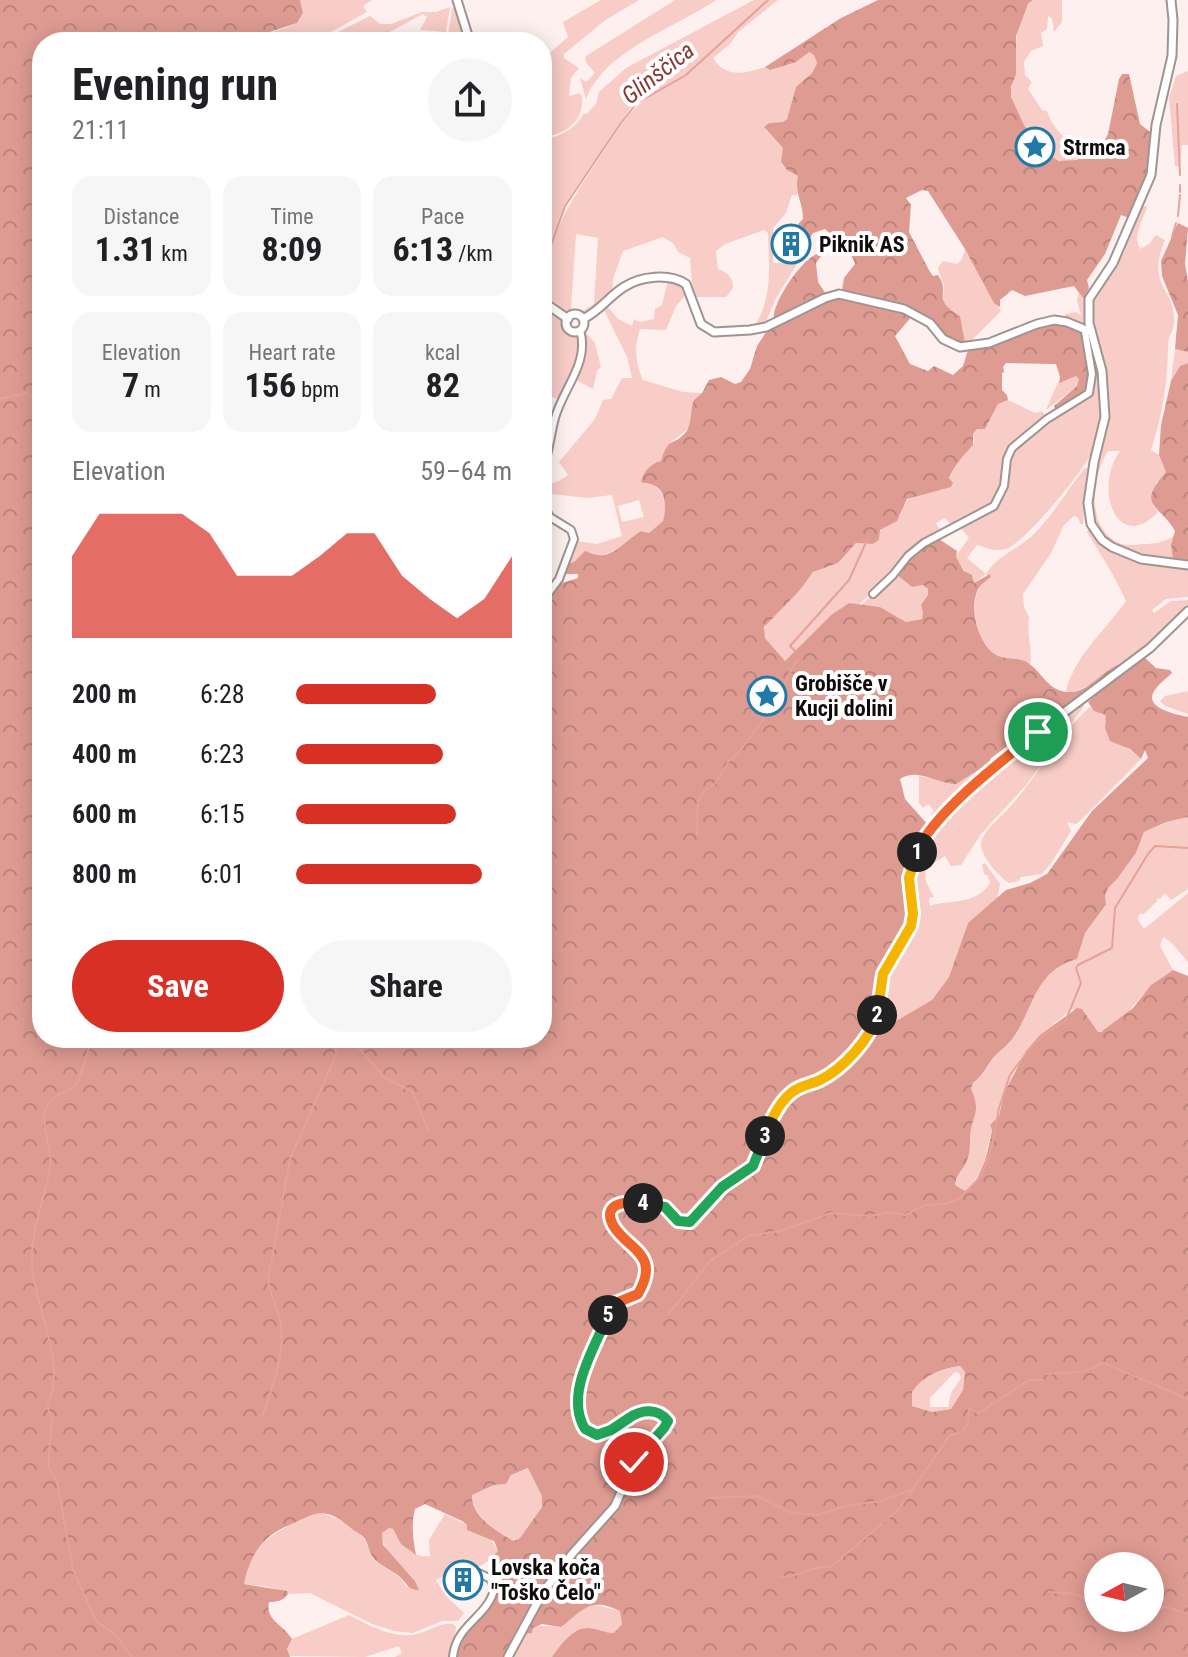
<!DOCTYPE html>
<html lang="en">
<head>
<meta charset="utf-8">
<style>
  body { margin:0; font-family:"Roboto Condensed",sans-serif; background:#f6f6f6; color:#202124; height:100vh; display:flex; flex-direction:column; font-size:30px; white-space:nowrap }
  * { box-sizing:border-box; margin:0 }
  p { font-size:26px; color:#757577 }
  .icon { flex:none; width:44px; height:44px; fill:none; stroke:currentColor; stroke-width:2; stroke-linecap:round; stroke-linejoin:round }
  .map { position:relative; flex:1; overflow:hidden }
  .sheet { position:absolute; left:32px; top:32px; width:520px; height:1016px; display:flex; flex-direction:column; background:#fff; border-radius:32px; box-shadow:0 4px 20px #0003 }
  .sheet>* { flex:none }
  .needle { width:52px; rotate:262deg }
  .tools { position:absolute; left:1084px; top:1552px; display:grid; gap:16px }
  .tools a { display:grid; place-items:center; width:80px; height:80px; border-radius:50%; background:#fff; box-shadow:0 4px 20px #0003; font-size:40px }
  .pin { position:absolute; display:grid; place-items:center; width:68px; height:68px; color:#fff; margin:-34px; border:4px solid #fff; border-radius:50%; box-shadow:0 2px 8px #0007 }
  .km { position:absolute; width:40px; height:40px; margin:-20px; border-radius:50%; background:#222; color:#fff; font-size:22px; line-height:40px; text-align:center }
  .round { display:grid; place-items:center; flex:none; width:84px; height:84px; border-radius:42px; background:#f6f6f6 }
  .overview { display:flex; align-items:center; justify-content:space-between; height:136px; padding:0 40px }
  h1 { font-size:44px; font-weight:700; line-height:60px }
  .figures { display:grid; grid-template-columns:repeat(3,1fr); gap:12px; height:136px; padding:8px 40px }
  .figures div { display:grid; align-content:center; border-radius:20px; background:#f6f6f6; text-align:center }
  .figures b { font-size:34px; font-weight:700 }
  .figures small { font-size:22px; font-weight:400 }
  .figures p { font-size:22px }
  .chart { height:224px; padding:16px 40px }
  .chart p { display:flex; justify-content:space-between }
  .chart svg { width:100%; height:144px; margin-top:8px; fill:#d93025; opacity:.7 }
  .cta { display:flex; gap:16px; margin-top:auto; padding:16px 40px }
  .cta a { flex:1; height:92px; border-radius:48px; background:#d93025; color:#fff; font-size:32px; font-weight:700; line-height:92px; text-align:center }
  .cta a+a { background:#f6f6f6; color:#202124 }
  ul { padding:0 40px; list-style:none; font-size:26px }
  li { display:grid; grid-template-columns:128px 96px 1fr; align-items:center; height:60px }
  li i { height:20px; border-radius:10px; background:#d93025 }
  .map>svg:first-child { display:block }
</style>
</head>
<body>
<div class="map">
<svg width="1188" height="1657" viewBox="0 0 1188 1657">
  <defs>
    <pattern id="forest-crowns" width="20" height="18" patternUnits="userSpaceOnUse" patternTransform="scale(2)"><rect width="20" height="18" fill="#de9b92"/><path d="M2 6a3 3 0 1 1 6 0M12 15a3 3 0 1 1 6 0" fill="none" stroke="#bd847d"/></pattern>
  </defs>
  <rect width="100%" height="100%" fill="#fdf0ef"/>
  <g fill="#f8ccc7" fill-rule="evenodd">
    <path d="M300,0H372L363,6L367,12L327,34L328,37L370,16L380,24H391L422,12H436L450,7L446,32L420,30L427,17L423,14L371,42H240L288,27L297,23L303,13Z"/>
    <path d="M601,0H639L604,21L564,54V58L579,68L571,78L569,96L579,93L582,96C584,123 566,133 542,138V60L568,37L563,22Z"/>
    <path d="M675,0H716C675,28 605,50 586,99L580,78L586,82L595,73L585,61L586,56Z"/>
    <path d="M754,0H778L738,32L731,43L713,58C725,78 745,74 765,67L770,70L809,52L814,55L817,63L812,73L796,87L787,119L783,122L768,123L766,130L783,148L781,163L787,170L798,176L797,195H792L786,213L773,228V263H785V258L800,257V259L776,298L765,324L754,327C773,298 769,266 768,233L764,230L725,244L716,251L718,269C728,273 733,277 733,288L726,297H697L692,283L690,258L678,252L674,244L663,237L623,251L613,279L612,295L583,316L565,313L542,297C542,243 573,198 602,154C618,131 630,107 655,93L654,88L638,91L652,90V92L630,109L564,205L542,267V141C561,135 574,131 584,113L586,114L596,104L599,92L626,68ZM576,234L598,238L594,304L584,310H571Z"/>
    <path d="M1033,0H1062V22L1054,32L1052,18L1048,16L1047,29L1041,33L1043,46L1031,51L1024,62L1025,75L1032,82L1028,89L1042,110L1047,111C1051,128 1075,151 1092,153C1083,157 1073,162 1062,161C1044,159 1013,113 1011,95C1010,86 1015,79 1016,70C1016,49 1014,15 1033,0Z"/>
    <path d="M452,8L456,9L467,42H447Z"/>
    <path d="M1188,71V145H1182L1180,166H1175L1169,98L1176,76Z"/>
    <path d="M1142,205L1147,207C1143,221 1132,235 1140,249L1149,244L1156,235L1165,240C1145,288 1176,287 1174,323C1174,331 1167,338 1168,346C1168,381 1162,417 1151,450L1159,455L1166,472L1156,483L1153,506L1158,512C1117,555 1093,488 1120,451H1108C1092,476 1085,527 1119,543C1126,546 1136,545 1144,544C1155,544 1165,542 1174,536L1171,545L1173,560C1041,546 1111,477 1109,397C1108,366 1088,331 1093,302C1095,288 1109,278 1116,267C1128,248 1134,225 1142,205Z"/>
    <path d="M965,249L1001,311L972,340L965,343L960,316C930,297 949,302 943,282C941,277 939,273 938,268L943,261L957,264L962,259Z"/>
    <path d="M668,280L686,287L688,292L676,306L666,330L640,329C634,347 635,363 643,380L683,392L702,393L694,400L689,428L671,442L661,462L654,463L645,484L654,485C665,494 667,508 663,521L649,533L641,531C632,535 628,542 621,547C612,554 575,563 564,565L577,541L597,544L622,536L612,495L588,498L542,493V486L559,481L568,475L559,462L595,419L603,400L611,399L622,378H632L627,357L604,310L608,307L618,319L632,326L634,319L640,322L654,319L655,309L662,305ZM639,500L644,517L622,522L618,506Z"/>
    <path d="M1079,292L1084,299L1085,324L1083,325L1065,318V314L1076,312L1081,316L1077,299Z"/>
    <path d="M542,305L565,320L567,330L579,333L580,356L561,399L542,396Z"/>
    <path d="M584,331L595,343L601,367L597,371L593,389L574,379L584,356Z"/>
    <path d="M1175,349L1188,352V363L1180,366L1171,381Z"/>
    <path d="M1095,354C1102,385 1105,416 1095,446C1089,465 1024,544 1006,549C994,552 988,548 977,545L967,558L986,574C997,555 1019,549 1034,534C1054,514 1067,490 1084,469L1088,467L1083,524H1080L1078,517L1074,516L1064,525L1051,553L1023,594L1024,607L1029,617C1026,635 1033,649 1030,665C1019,659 1010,660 999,657C976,648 964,592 988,579L986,574L974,583L955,557L969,538L960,527L935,542L933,539L995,506L1013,450L1041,425L1090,394L1094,386L1092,355Z"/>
    <path d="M1076,376L1079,379L1077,386L1046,410L1058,382Z"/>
    <path d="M1008,400L1035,413L1042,411L1046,417L1010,449L1003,483L993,505L951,525L945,518L936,523L941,532L858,605L849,603L831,615L785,661L765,638L763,633L768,620L800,590L813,572L838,563L856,543L873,544L879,540L880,531L901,515C903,495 925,489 943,490L960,457L974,442L973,434L977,429H985L998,404Z"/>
    <path d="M1089,528C1112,563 1150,563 1188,569V597L1166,599L1152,610L1154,613L1171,601L1188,600V607L1123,667L1109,670L1090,685L1070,693L1066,691C1075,655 1105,631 1126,601C1116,578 1100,553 1087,532Z"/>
    <path d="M896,574L912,587L923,585L928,589L929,595L921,605L924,612L922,619L906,622L880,607L860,606Z"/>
    <path d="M551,596C546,614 549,638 542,658V604Z"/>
    <path d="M1188,691V714L1165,706L1160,701L1165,696Z"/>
    <path d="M1083,703L1084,706L1027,784L981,834L961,865L951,866L945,856L925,868L926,882L934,897L929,898L930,906C949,899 976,906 990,883L988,876L984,874L982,864L985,863L1000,884L997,900L968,923L949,977L932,1000L896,1021L885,1023L878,1020L884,980L912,929L913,871L918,856L933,830L1012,755Z"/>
    <path d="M1090,707L1107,715L1105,723L1125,746L1141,759L1079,822L1076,824L1067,822L1071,831L1052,862L1042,874L1021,877L1019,881L1009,883C999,877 980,855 981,843C983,831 1000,818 1008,809C1037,778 1058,734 1090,707Z"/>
    <path d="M1005,751L1010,752L938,818L931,815L934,810L928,804L923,808L919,803V776L941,780L950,784Z"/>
    <path d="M1188,817V889L1171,900L1165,893L1160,899L1157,898V901L1144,914H1139L1138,920L1144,929L1188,893V962C1179,953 1175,943 1163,937L1160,946L1173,970C1166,975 1158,979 1152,985C1136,1000 1120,1028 1098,1032L1089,1020L1072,1009L1049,1028L1020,1059L1004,1093L999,1116L990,1125L992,1130L982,1169L967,1192L955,1185C956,1175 962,1172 966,1163C970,1154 969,1146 970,1137C972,1113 982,1114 971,1087L973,1083C982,1076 986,1067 993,1058C1000,1050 1010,1044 1015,1035C1036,1002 1033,972 1077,959L1085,933L1106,906L1105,896L1108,888L1117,879L1136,853L1144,832L1166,822Z"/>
    <path d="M960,1366L965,1372L963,1390L951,1409L932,1412L912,1406V1392C923,1376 941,1368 960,1366ZM955,1372L959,1373L961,1378L951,1393L948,1407H930V1398Z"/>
    <path d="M529,1468L542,1496V1507L520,1538L514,1541C497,1532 472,1516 472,1495L494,1485L506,1484L511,1475Z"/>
    <path d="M321,1513C336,1518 356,1525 364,1539C369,1546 369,1556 376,1562C387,1570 399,1573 406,1586L419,1590C412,1567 382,1559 382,1533L389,1528L393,1529C400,1543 413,1559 430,1556L429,1540L445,1514L467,1525V1530L490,1538L498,1551L490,1560L477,1568L466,1563L460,1567L457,1577L449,1573L436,1580L446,1596L464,1613L458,1621H442L413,1633L394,1631L372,1624L310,1593L288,1594L269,1587L244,1584C250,1551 262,1540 290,1525C301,1519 308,1514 321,1513Z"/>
    <path d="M595,1605L621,1611L622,1624L614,1633C604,1633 597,1628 588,1628C573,1627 559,1647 552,1657H515L513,1649C526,1624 535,1625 561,1627L586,1606Z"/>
    <path d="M349,1615C369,1625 394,1640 417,1634C430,1631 440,1622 453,1624L456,1627L452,1657H395L402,1653L399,1646L365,1657L289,1656L287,1649L292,1639Z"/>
  </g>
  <g fill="url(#forest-crowns)" fill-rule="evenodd">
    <path d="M0,0H300L303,13L297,23L240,42H42V1038H542V658C551,629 541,610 559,584L578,578V574H564V565L574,562L585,551C589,552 593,555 598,555C615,557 628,538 641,531L649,533L663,521C666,510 667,490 653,485C649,483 645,484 641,482C643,472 651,463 661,461C669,435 672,448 686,432C692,425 690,409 694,400L702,393L709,380L721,377L735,384L741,382L750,369L757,346L769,328L825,301L847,298L913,315L895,336L910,364L928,371L934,366L953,375L963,366L968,350C1024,339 1105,279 1087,392L1056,410L1054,406L1077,386L1079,379L1076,376L1059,383L1060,377L1056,364L1006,363L1003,367L1004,372L1002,373V390L1007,395L1008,400L998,404L985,429H977L973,434V445C963,456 955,464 949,478L953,483L951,487L907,499L897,521L880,530L879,540L873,544L856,543L838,563L813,572L800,590L764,627L765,638L785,661L831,615L849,603L880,607L906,622L922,619L923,612L921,605L928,595V589L923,585L912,587L896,574L904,562L933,539L935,542L939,539L957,551L956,557L964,571L972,575L974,583L990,574L991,577C984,582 978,586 976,595C970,613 980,648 998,656C1008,660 1018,657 1028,663C1043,673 1047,690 1067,692C1088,694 1101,671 1120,664L1123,667L1020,743L1018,738L1022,731L1017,729L1016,712L1007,746L990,759L991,762L956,784C937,784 918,767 900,779L905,799L929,826L920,837L909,865L910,914L907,927L881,974L872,1023L835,1068L790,1089L776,1105L750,1165L688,1220H682L667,1204L660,1203L633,1198L612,1202L608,1208L609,1225L639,1256L643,1275L639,1288L634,1294L616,1299C595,1332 553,1409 594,1439C622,1436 631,1409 663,1418L664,1424L631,1459L612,1507L541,1591L513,1637L506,1657H455L457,1644L489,1608L506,1571L496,1567L490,1560L498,1551L494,1541L467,1530V1525L462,1521L425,1504L415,1509C411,1525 413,1539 416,1555L401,1544L393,1529L389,1528L382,1533L383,1545L415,1581L419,1590C408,1590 408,1585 401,1578C394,1571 383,1567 376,1561C369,1555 369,1546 365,1539C361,1533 355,1532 351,1528C321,1503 314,1515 285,1527C260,1538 249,1559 244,1584L287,1591L288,1594C284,1601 276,1602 269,1602C265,1620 283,1624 292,1639L287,1649L290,1657H0ZM528,1468L542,1496V1507L520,1538L514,1541C497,1532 471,1516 472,1495L494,1485L506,1484L511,1475Z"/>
    <path d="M878,0H1033L1028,4L1016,36V74L1011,87V97L1024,125L1047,154L1059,161L1076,160L1092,153L1103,144L1108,134L1119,79L1122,74H1129L1140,124L1150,132C1150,167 1144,187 1129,218L1121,215L1105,254L1087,280L1089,288L1084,299L1074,286L1025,296L1012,290L1000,300V307L994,303L965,249L928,191L922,190L906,198L911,205L909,232L930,272L933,276L938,275C952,295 929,297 960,316L965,343L952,342L918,312L842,290L844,278L855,264C850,247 836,241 825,229L813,233L806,245L798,224L803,219C803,201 794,194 798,176L787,170L781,162L783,148L764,127L769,123L783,122L787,119L796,87L812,73L817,63L814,55L809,52L796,62L770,70L765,67L841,18Z"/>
    <path d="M1178,223L1188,228L1185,264L1188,281V352L1175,349L1178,315L1162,276L1161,261Z"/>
    <path d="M820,253L821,256L816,263L818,282L826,294L774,320C770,305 804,255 820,253Z"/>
    <path d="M1188,363V562L1173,560L1171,545L1175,531C1160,504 1135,507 1166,472L1159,455L1161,425L1171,381L1180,366Z"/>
    <path d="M1145,658L1156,668L1170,670L1172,673C1167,678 1161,682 1157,687C1139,708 1175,714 1188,717V817L1166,822L1144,832L1136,853L1117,879L1108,888L1105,896L1106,905L1085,933L1077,959C1035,971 1035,1004 1015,1035C1010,1044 1000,1050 993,1058C986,1067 982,1076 973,1083L971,1088C982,1114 972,1113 970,1137C970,1146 970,1154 966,1163C962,1171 956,1175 955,1185L967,1192C983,1175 988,1152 992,1130L990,1125L999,1116L1004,1093L1026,1051L1040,1035L1077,1008L1082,1009L1098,1032H1101L1133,1008L1151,985L1173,970L1188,976V1657H552C559,1647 573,1627 588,1628C597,1628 604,1633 614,1633L622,1624L620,1611C590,1596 583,1610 561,1627L542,1624L533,1628L532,1633L521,1634L546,1593L575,1554L618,1509L639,1459L666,1432L670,1426L671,1418C645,1393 621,1426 595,1432C564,1413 590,1364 601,1340C605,1329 609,1315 617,1307C629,1295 647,1303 647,1273C648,1247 629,1241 615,1223L616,1206L633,1204L663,1210L682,1227H690L723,1190L752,1172L759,1162L781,1107L790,1096L840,1072L869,1038L878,1020L885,1023L896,1021L932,1000L949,977L968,923L1006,890L1030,883L1047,874L1092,811L1148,758L1145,750L1141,759L1130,749L1110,741L1105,728L1106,715L1094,711L1088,702L1100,691ZM960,1366L965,1372L963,1390L951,1409L932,1412L912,1406V1392C923,1376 941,1368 960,1366ZM1098,1566H1150V1618H1098Z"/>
  </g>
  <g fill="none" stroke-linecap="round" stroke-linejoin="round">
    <g stroke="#e6a299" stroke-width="2">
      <path d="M1177,104L1180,175"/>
      <path d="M1180,192V185"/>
      <path d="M1178,216L1180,195"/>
      <path d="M1172,237L1176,223"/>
      <path d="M542,270L565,206L621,123L637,103L686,75L768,0"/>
      <path d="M0,399L27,393L34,399L42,398"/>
      <path d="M796,652L790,646L849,580L868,538"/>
      <path d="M697,835L698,801L704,791L715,784L729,761L740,751L779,698L789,674L798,659"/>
      <path d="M92,1038C87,1052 84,1072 76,1084C70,1093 56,1093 50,1101C35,1120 54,1146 50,1166C46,1198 30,1230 32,1262C33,1307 69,1363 47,1405L52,1420L48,1467L57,1481L73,1570L96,1621L115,1634L132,1657"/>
      <path d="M350,1038L384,1077L413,1092L428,1130"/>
      <path d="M668,1315L710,1261L748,1236L780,1231L831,1213L871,1216L889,1212L905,1215L925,1205L946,1204L960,1198L982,1175L992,1146L999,1108L1010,1075L1030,1048L1046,1033L1065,1022L1081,983L1076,968L1078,965L1112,948L1115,908L1148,854L1155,846L1188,848"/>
      <path d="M1046,1374L1081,1372L1104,1363L1188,1399"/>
      <path d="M262,1417C272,1388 284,1359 281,1326C280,1309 269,1296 268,1279L290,1159L336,1055L335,1038"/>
      <path d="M708,1498L757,1496L792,1513L817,1515L846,1506L880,1501L911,1490"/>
      <path d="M779,1577C798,1578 812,1565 831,1567L899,1509L950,1435L962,1432L968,1424L969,1409L979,1413L1029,1380H1043"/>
      <path d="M1049,1592L1075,1594L1098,1602"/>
      <path d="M1150,1609L1167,1607L1188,1614"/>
    </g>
    <g stroke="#a09492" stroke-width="10">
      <g id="minor">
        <path d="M542,472C549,455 550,436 555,418C563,388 590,363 580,330"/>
        <path d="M542,503L550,517L571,530L574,539L559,579L542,602"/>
        <path d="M873,594L893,575L908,556L924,543L994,506L1004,486L1007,459L1012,448L1047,419L1089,393L1092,374L1085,332"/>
        <path d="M453,1657C456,1623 489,1618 495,1586L489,1578L464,1566"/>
      </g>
    </g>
    <g stroke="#a09492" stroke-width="11">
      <g id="tertiary">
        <path d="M457,0L470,42"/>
        <path d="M1171,0L1173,20L1172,56L1156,125L1151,175L1113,263L1089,299V323L1102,371L1105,417L1094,462L1088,503L1091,524L1102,540L1112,547L1141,559L1188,565"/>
        <path d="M542,301L568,319"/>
        <circle cx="575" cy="323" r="9"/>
        <path d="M583,319C601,310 608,297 624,287C641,276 669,273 686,284L701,324L714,332L750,330L766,327L825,298L839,294L904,309L930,323L943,339L960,347L989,343L1037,324L1054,320L1067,322L1091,332"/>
        <path d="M508,1657L543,1592L572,1554L615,1506L634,1462L664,1428L668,1421C643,1392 618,1437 591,1434C562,1410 587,1365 599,1338C603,1328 606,1318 612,1308L616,1303L638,1294C667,1244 598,1239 614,1205C625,1199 653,1200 664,1207C675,1213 675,1224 690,1222L722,1187L753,1166L781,1102L803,1085L818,1081L838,1070L870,1032L879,1008L883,974L911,926L913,914L909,878L912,863L928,832L984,776L1038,732L1150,648L1188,611"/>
      </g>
    </g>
    <use href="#minor" stroke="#fff" stroke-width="6"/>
    <use href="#tertiary" stroke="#fff" stroke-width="7"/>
  </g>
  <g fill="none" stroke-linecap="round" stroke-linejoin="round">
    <g stroke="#fff" stroke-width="16">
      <path id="split-1" d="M917,852C933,813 1003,760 1038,732"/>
    </g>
    <g stroke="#fff" stroke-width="16">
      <path id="split-2" d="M877,1015L883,974L911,926L913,914L909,878L917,852"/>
    </g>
    <g stroke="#fff" stroke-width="16">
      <path id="split-3" d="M765,1136C771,1120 778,1104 791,1093C800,1085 810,1085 820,1080C843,1069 870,1039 877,1015"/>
    </g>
    <g stroke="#fff" stroke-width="16">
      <path id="split-4" d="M643,1203L665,1207L678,1221L690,1222L722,1187L753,1166L765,1136"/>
    </g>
    <g stroke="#fff" stroke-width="16">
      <path id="split-5" d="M608,1315L616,1303L638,1294C662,1253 626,1249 613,1225C601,1202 628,1201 643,1203"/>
    </g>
    <g stroke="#fff" stroke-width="16">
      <path id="split-6" d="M608,1315C595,1348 564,1394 585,1429L597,1435L611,1430L629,1418"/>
    </g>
    <g stroke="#fff" stroke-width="16">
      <path id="split-7" d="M629,1418C642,1409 658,1408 668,1421L664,1428L634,1462"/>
    </g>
    <use href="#split-1" stroke="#f0652b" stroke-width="10"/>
    <use href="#split-2" stroke="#f5b400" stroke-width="10"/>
    <use href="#split-3" stroke="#f5b400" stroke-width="10"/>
    <use href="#split-4" stroke="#22a559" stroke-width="10"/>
    <use href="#split-5" stroke="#f0652b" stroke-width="10"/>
    <use href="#split-6" stroke="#22a559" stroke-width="10"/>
    <use href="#split-7" stroke="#22a559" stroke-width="10"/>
  </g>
  <defs>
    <g id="sight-ring" transform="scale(2)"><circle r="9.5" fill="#fff" stroke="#2079a8" stroke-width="1.5"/><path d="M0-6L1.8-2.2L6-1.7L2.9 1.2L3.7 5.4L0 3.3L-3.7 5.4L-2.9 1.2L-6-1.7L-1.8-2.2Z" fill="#2079a8"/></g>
    <g id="building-ring" transform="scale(2)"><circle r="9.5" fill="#fff" stroke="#2079a8" stroke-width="1.5"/><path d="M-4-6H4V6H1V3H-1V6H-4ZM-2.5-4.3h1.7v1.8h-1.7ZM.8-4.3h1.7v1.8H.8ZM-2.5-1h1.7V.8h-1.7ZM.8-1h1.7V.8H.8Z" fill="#2079a8"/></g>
  </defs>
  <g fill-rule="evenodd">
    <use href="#sight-ring" x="1035" y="147"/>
    <use href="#building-ring" x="791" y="244"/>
    <use href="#sight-ring" x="767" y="696"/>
    <use href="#building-ring" x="463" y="1580"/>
  </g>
  <g text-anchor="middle" stroke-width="8" stroke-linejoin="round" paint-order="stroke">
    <g font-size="22" font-weight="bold" fill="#100c0c" stroke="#fff" text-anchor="start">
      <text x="1063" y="155">Strmca</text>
      <text x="819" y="252">Piknik AS</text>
      <text x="795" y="691">Grobišče v<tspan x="795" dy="25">Kucji dolini</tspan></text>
      <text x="491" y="1575">Lovska koča<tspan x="491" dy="25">"Toško Čelo"</tspan></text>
    </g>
    <g font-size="24" font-style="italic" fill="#883731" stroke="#fff">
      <text transform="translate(658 73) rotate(-38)" y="8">Glinščica</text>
    </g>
  </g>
</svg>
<div class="tools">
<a><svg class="needle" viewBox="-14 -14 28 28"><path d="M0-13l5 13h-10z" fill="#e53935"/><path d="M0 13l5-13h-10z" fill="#757577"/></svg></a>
</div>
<div class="pin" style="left:1038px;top:732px;background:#1e9e55"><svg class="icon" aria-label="arrive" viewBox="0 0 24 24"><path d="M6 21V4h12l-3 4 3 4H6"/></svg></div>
<div class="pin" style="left:634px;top:1462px;background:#d93025"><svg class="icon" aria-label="check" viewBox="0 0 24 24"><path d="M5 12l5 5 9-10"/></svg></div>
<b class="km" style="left:917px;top:852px">1</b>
<b class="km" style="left:877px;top:1015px">2</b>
<b class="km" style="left:765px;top:1136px">3</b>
<b class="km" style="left:643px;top:1203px">4</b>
<b class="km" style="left:608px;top:1315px">5</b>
<section class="sheet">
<div class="overview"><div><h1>Evening run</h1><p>21:11</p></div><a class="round"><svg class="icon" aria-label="share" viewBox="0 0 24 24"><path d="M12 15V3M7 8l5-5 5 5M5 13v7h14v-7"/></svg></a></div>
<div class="figures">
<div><p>Distance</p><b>1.31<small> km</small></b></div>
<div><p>Time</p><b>8:09</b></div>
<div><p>Pace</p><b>6:13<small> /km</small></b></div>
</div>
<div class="figures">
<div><p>Elevation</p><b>7<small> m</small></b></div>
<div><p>Heart rate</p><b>156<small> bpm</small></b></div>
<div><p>kcal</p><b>82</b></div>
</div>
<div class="chart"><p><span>Elevation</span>59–64 m</p>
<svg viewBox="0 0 160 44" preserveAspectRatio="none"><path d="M0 44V19L10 6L20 6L30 6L40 6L50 12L60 25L70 25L80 25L90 19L100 12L110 12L120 25L130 32L140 38L150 32L160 19V44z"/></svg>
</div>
<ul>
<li><b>200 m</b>6:28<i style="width:65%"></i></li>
<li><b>400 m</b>6:23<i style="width:68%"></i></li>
<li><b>600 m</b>6:15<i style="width:74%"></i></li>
<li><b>800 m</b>6:01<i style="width:86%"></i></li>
</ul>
<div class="cta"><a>Save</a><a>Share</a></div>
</section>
</div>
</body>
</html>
